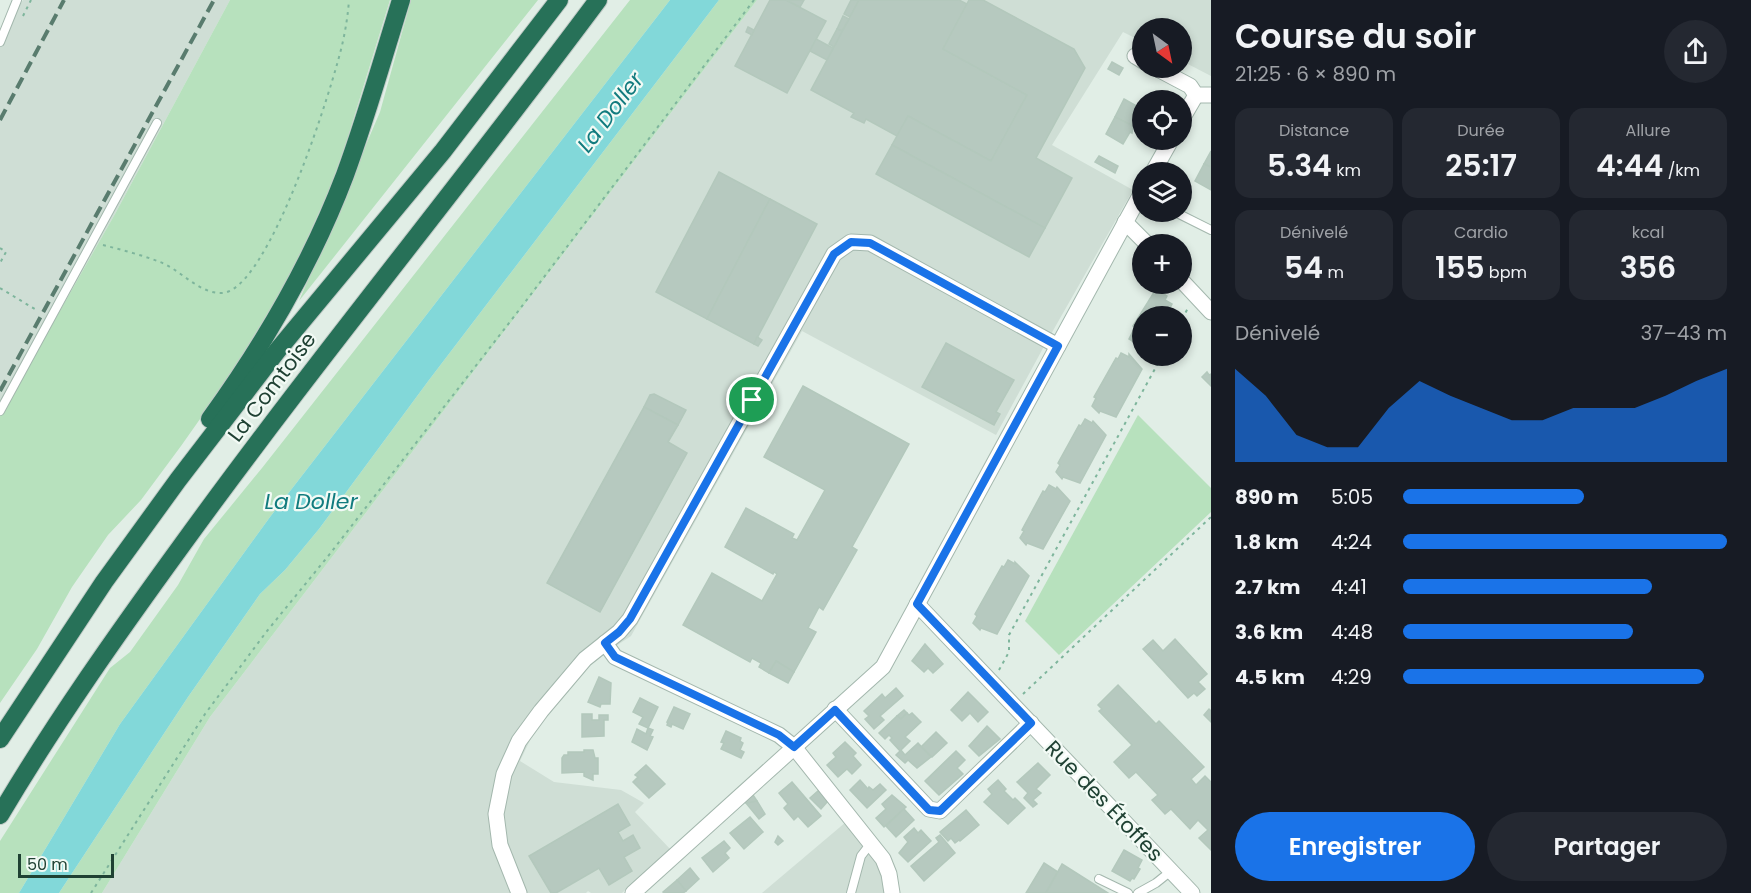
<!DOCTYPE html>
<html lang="fr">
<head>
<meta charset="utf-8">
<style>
  body { margin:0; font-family:Poppins,sans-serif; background:#242831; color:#f1f3f6; height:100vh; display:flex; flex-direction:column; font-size:22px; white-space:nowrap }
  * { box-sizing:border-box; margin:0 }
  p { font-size:20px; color:#9ea1a6 }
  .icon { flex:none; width:33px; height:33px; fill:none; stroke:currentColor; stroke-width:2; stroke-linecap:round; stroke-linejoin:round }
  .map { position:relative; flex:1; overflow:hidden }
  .side { display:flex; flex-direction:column; background:#171b24; width:540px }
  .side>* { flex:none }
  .needle { width:39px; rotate:147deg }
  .controls { position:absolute; left:1132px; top:18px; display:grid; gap:12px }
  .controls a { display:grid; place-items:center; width:60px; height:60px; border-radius:50%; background:#171b24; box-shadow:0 3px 9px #0003; font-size:30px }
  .scale { position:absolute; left:18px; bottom:15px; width:96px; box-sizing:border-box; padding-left:6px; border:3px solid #1f4133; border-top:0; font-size:16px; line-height:21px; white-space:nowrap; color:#1f4133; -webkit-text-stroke:4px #f2faf5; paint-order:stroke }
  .pin { position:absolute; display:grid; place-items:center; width:51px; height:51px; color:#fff; margin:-26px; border:3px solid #fff; border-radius:50%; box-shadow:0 2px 6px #0007 }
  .round { display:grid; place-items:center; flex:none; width:63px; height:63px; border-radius:32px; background:#242831 }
  .head { display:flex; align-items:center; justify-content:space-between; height:102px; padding:0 24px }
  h1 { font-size:33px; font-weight:600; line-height:45px }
  .figures { display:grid; grid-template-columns:repeat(3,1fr); gap:9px; height:102px; padding:6px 24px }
  .figures div { display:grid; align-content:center; border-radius:15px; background:#242831; text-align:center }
  .figures b { font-size:30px; font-weight:600 }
  .figures small { font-size:16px; font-weight:400 }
  .figures p { font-size:16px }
  .chart { height:168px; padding:12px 24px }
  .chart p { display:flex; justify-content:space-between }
  .chart svg { width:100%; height:108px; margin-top:6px; fill:#1a73e8; opacity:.7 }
  .primary-button { display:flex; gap:12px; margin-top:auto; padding:12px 24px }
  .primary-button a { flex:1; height:69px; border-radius:36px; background:#1a73e8; color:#fff; font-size:24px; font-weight:600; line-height:69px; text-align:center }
  .primary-button a+a { background:#242831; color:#f1f3f6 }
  ul { padding:0 24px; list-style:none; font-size:20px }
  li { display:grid; grid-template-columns:96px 72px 1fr; align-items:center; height:45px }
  li i { height:15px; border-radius:8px; background:#1a73e8 }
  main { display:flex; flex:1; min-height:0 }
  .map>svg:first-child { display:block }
</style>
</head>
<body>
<main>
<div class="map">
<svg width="1211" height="893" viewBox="0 0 1211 893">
  <rect width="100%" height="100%" fill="#e1eee6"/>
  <g fill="#cfded5">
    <path d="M23,0H230L115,214L0,416V39Z"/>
    <path d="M757,0H1211V76L1182,61V28H1143V42L1123,32L1052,145L1133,190L1042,350L996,435L802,331L631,636L592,662L534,732L520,761L554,782L621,790L644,803L635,812L671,850L622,893H591L588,891L586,893H102L210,717Z"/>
    <path d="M846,822L876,860L883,879L886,893H762Z"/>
  </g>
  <g fill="#b7e1bd">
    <path d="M230,0H390L347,140L330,188L303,248L280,293L224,385L181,446L141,500L108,535L72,587L37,649L0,703V416L115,214Z"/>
    <path d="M411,0H538L299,301L380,112Z"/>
    <path d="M630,0H670L270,517L120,724L19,893H0V841L110,668L130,652L178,585L204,539L262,468Z"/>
    <path d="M719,0H757L210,717L102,893H59L188,697L260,594L285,570L319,529L429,380Z"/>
    <path d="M1138,415L1211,488V512L1059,655L1025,621Z"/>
  </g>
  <path fill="#82d8d9" d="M670,0H719L429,380L319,529L285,570L260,594L188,697L59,893H19L120,724L270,517Z"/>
  <g fill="#b6c9bf" stroke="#b3c8bc" stroke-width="1.5">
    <path d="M770,0H786L826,21L787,93L735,66Z"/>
    <path d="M786,0H804L800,7Z"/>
    <path d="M851,0H859L850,17L844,14Z"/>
    <path d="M859,0H959L967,4L943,49L1027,95L991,161L908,116L897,136L866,119L864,123L851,117L854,113L811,90Z"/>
    <path d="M969,0H983L1074,49L1085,68L1036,158L1072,178L1045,228L892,145L908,116L991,161L1027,95L943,49Z"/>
    <path d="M843,16L849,19L842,31L837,29Z"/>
    <path d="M748,27L754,30L752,35L746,32Z"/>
    <path d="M837,29L842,31L834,47L829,44Z"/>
    <path d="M816,39L833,48L827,60L810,51Z"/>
    <path d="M1112,62L1123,68L1119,75L1108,69Z"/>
    <path d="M1124,99L1142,109L1133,126L1115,117Z"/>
    <path d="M1115,117L1133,126L1132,133L1130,132L1123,144L1106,134Z"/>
    <path d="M892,145L1045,228L1029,257L876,174Z"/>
    <path d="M1211,151V167L1204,164Z"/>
    <path d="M1099,156L1118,166L1115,173L1095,162Z"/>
    <path d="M1204,164L1211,167V190L1195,181Z"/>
    <path d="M719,172L770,199L707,319L656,292Z"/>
    <path d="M770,199L817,224L754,344L707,319Z"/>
    <path d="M1156,289L1167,296L1165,300L1172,304L1170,308L1174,310L1171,316H1143V348L1129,339L1135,327L1133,326Z"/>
    <path d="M757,337L762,340L758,346L754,344Z"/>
    <path d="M946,343L1014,380L996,412L1000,414L994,425L922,387Z"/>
    <path d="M1121,353L1129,357V354L1142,369L1116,417L1100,411L1099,413L1092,406L1096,398L1094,397L1116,358L1118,359Z"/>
    <path d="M1207,372L1209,375L1211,374V386L1202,377Z"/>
    <path d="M803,386L909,444L852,547L857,550L823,610L819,607L808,628L816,632L794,672L776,661L769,673L759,667L761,663L752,658L750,662L683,625L712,573L762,601L777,574L774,572L773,574L725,547L746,508L794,534L792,538L797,540L825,490L764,457Z"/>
    <path d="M654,394L686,410L678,425L644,407L650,395Z"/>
    <path d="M644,407L678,425L668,442L687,453L600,612L547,583Z"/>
    <path d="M1085,419L1092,423L1093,421L1106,435L1080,483L1063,477L1062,479L1056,472L1060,465L1058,463L1079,425L1081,426Z"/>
    <path d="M1049,485L1056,489L1057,487L1070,501L1043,549L1027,543L1026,545L1020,538L1024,531L1022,530L1043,491L1045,492Z"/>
    <path d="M1008,560L1015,564V562L1029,576L997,634L981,628L980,630L973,623L977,616L975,614L1002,566L1004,567Z"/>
    <path d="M1175,639L1207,674L1198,682L1205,689L1197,696L1194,693L1188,698L1143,649L1153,640L1163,651Z"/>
    <path d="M925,644L943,664L933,673L928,668L924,672L912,661Z"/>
    <path d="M776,661L794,672L788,683L769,673Z"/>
    <path d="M599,677L611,683L610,704H601L600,707L588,702Z"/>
    <path d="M1118,685L1156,724L1159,721L1204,767L1191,779L1196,785L1205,776L1211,782V850L1199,838L1208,830L1198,820L1190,829L1171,809L1165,814L1152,800L1158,795L1136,772L1129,778L1114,762L1132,745L1099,711L1102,709L1098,705Z"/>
    <path d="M896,688L903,696L880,716L884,720L874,729L865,719L869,716L864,711L882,694L885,698Z"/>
    <path d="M968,692L988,712L978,722L970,713L962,721L951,710Z"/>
    <path d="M640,698L658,707L648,728L639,724L643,717L633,712Z"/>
    <path d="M674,707L690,714L683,729L672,724L671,727L667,725L668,722H667Z"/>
    <path d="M1209,709L1211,711V722L1204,715Z"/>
    <path d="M904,710L907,713L901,719L897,716Z"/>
    <path d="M907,713L909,715L912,713L921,722L905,737L910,741L900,751L890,740L892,738L889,735L885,739L879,733L897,716L901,719Z"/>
    <path d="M582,714H592V720H599V715H608V720H604V736L582,737Z"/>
    <path d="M987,726L1000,739L979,756L969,746Z"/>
    <path d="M648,728L653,730L650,736L653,737L647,750L632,742L637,729L646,734Z"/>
    <path d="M726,731L741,738L740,741L743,743L740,750L744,752L741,758L721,749L724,743L721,742Z"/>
    <path d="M936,732L947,743L932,757L921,747Z"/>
    <path d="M845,742L856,753L853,756L861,765L852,774L847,769L838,777L827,765L836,757L833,753Z"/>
    <path d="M918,743L931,757L917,768L908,760L905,763L896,755L901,750L905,755Z"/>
    <path d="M584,750H593L595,758H598V774H593V780L584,776V772L562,773V758L564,755H568V752H584Z"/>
    <path d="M956,751L965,760L957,768L963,774L939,795L925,781Z"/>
    <path d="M1038,763L1050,775L1036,789L1041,793L1033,800L1037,804L1033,807L1024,798L1028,793L1017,782Z"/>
    <path d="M646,765L665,784L649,798L633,782L638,777L635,775Z"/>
    <path d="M860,780L868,789L869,787L873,790L880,784L886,790L867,808L850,790Z"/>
    <path d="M998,780L1006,789L1004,791L1013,800L1015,798L1025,808L1008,824L984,802L992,794L988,789Z"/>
    <path d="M792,782L821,816L808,827L798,816L794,820L784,808L788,804L779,793Z"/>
    <path d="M819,790L828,801L821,809L810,798Z"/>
    <path d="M751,792L757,801L753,803H746L743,799Z"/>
    <path d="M892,795L906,807L884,827L876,818L886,809L882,804Z"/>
    <path d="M757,801L765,814L759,819L746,803Z"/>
    <path d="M618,804L630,825L618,832L623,841L633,835L640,848L624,857L632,871L609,885L599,868L556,893H551L529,856Z"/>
    <path d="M904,809L914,820L896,837L886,826Z"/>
    <path d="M966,810L979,825L960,841L959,840L955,843L951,838L948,841L940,832Z"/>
    <path d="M750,817L763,832L744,849L730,833Z"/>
    <path d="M914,828L918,833L921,830L931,841L908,862L899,853L908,842L904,837Z"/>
    <path d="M940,835L955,853L924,881L911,866L939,842L936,838Z"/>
    <path d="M778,836L783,841L778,845L775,842Z"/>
    <path d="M724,841L730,848L725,853L729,858L713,872L702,858Z"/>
    <path d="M1124,850L1142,860L1138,868L1140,869L1134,879L1132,878L1130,881L1112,871Z"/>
    <path d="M1044,863L1058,872L1046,893H1026Z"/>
    <path d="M1062,864L1108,893H1046Z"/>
    <path d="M690,868L699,879L686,891L677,880Z"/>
    <path d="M677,880L686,891L683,893H664L663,892Z"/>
  </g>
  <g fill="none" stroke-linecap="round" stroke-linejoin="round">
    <g stroke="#a3b7ad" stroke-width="10">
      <g id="lane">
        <path d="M0,42L17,0"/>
        <path d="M1175,212L1211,230"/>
        <path d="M0,411L157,123"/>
        <path d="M1099,879L1128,893"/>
        <path d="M851,893L861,856L871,843"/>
        <path d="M1138,893L1156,883L1171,871"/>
      </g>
    </g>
    <g stroke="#a3b7ad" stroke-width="17">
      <g id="street">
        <path d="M1135,56L1143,61"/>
        <path d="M1156,68L1190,86L1196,95H1211"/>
        <path d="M1182,119L1196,95"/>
        <path d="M1153,172L1171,140"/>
        <path d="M1125,222L1147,244"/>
        <path d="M1182,281L1211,312"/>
        <path d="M917,604L1192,893"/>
        <path d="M605,643L615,657L779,735L794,747L883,859L889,874L892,893"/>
        <path d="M835,709L929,809L940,811L1031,723"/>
        <path d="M519,893L500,845L496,814L504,774L519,741L541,711L585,659L619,632L630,619L834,254L851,242L870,243L1058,346"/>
        <path d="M633,893L883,667L1143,190"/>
      </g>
    </g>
    <g stroke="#c0cac6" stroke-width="20">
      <g id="highway">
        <path d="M210,419C265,343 312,262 345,175C366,118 383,58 401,0"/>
        <path d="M0,739L104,582L178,480L277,351L443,151L559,0"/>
        <path d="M0,815C55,722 118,633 182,545C316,360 462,183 598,0"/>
      </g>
    </g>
    <g stroke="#7eb59c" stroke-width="2" stroke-dasharray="3 4.5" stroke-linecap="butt">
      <path d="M23,16L31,0"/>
      <path d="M103,245C122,250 142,255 160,262C181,270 198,293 221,293C268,294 334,83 343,41C346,27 348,14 349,0"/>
      <path d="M0,248L6,252L0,263"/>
      <path d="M0,288L38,311"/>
      <path d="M1182,319L1188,308"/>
      <path d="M999,670L1009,652V635L1162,356"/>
      <path d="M1023,694L1211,517"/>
      <path d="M91,893L205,714L267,631L329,555L516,314L754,0"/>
    </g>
    <use href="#lane" stroke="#fff" stroke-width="8"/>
    <use href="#street" stroke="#fff" stroke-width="15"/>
    <use href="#highway" stroke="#277158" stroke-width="18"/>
    <g stroke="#597c6e" stroke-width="4" stroke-dasharray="12 6" stroke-linecap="butt">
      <path d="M0,120L64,0"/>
      <path d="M0,391L214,0"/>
    </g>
  </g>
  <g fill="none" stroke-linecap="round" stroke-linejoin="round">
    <g stroke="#fff" stroke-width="12">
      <path id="route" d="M851,242L870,243L1058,346L917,604L1031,723L940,811L929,810L835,710L794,747L779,735L615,657L605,643L619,632L630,619L834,254Z"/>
    </g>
    <use href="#route" stroke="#1a73e8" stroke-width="8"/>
  </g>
  <g text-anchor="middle" stroke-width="4.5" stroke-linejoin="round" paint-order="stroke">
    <g font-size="21" fill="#1f4133" stroke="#f2faf5">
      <text transform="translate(272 387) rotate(-53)" y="7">La Comtoise</text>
      <text transform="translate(1104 801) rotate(46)" y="7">Rue des Étoffes</text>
    </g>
    <g font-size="22" font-style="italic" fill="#117b7e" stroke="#f2faf5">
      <text transform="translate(610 112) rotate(-53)" y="8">La Doller</text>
      <text x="311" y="509">La Doller</text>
    </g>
  </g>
</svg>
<div class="controls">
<a><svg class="needle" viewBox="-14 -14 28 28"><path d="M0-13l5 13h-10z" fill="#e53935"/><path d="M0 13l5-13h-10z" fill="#9ea1a6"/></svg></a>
<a><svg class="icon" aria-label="locate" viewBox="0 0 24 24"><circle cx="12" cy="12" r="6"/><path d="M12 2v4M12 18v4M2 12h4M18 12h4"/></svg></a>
<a><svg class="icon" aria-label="layers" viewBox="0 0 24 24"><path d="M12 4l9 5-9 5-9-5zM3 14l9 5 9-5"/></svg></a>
<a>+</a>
<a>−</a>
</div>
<div class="scale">50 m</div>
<div class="pin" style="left:752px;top:400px;background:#1e9e55"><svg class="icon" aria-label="arrive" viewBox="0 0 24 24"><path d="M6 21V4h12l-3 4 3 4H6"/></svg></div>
</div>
<section class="side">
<div class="head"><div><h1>Course du soir</h1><p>21:25 · 6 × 890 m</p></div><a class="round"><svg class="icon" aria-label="share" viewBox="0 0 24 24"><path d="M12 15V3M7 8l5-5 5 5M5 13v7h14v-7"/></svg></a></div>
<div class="figures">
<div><p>Distance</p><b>5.34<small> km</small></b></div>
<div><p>Durée</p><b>25:17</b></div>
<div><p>Allure</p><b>4:44<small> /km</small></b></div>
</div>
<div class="figures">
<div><p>Dénivelé</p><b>54<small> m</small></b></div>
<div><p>Cardio</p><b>155<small> bpm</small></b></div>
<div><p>kcal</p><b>356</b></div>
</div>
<div class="chart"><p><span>Dénivelé</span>37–43 m</p>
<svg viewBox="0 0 160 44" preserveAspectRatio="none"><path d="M0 44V6L10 17L20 33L30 38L40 38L50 22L60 11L70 17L80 22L90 27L100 27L110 22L120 22L130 22L140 17L150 11L160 6V44z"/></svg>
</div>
<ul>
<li><b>890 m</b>5:05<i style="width:56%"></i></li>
<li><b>1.8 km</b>4:24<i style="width:100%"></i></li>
<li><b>2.7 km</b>4:41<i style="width:77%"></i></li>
<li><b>3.6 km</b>4:48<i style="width:71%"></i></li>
<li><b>4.5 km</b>4:29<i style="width:93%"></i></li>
</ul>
<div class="primary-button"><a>Enregistrer</a><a>Partager</a></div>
</section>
</main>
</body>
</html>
